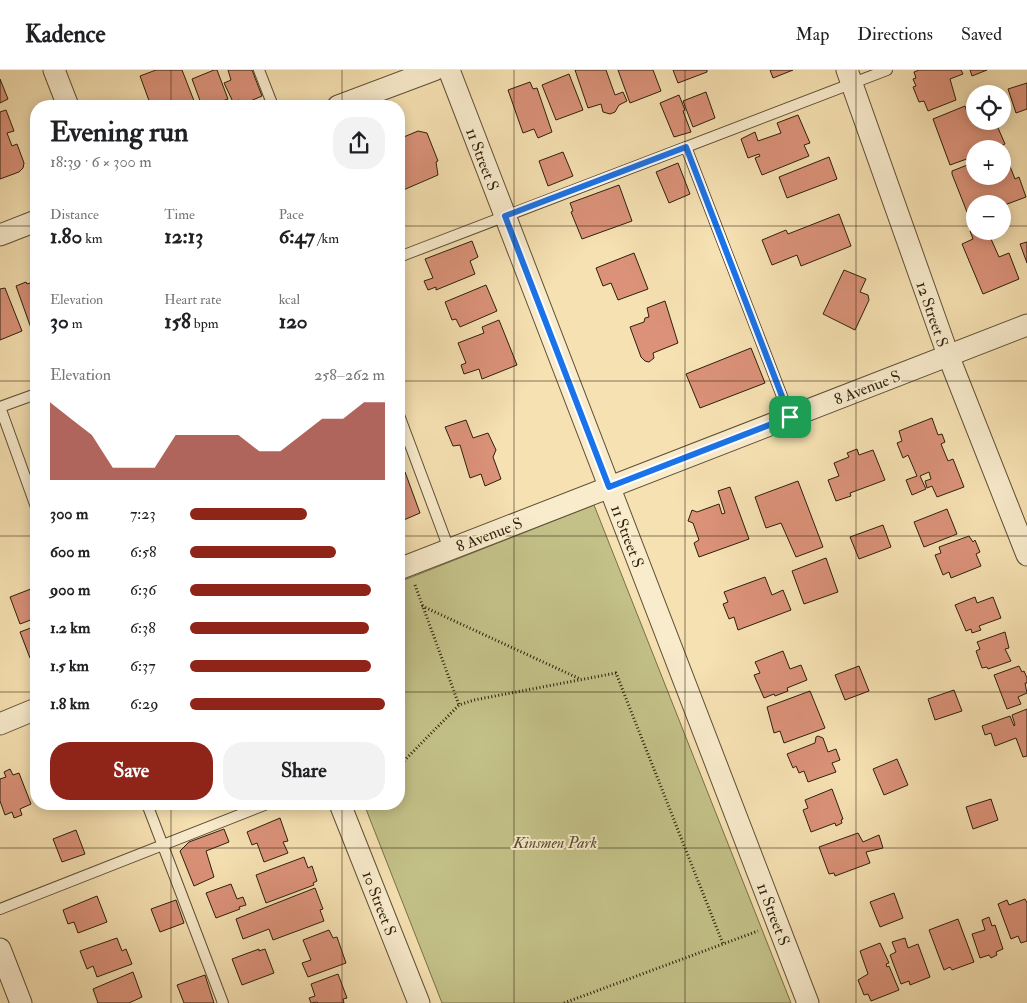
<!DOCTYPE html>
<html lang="en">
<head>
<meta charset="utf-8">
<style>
  body { margin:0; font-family:"IM FELL Double Pica",serif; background:#f2f2f2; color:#202124; height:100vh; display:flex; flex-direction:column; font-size:19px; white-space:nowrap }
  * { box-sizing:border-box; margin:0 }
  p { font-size:16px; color:#757577 }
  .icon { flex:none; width:28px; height:28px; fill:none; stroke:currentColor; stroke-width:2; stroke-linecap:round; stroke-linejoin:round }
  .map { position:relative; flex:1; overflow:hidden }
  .drawer { position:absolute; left:30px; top:30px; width:375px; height:710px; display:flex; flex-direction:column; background:#fff; border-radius:20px; box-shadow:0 2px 12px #0003 }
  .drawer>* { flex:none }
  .controls { position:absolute; left:966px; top:15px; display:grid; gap:10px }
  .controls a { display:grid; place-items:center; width:45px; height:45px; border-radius:50%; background:#fff; box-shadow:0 2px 12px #0003; font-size:25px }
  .pin { position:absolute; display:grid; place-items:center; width:42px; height:42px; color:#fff; margin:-21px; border-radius:10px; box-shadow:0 2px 8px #0006 }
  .round { display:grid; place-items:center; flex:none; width:52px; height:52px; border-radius:20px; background:#f2f2f2 }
  .summary { display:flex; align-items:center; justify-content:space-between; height:85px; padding:0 20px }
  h1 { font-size:28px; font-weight:700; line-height:38px }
  .stats { display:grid; grid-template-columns:repeat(3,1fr); gap:8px; height:85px; padding:5px 20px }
  .stats div { display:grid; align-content:center }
  .stats b { font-size:21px; font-weight:700 }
  .stats small { font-size:14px; font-weight:400 }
  .stats p { font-size:14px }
  .chart { height:140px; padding:10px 20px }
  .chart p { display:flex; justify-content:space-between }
  .chart svg { width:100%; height:90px; margin-top:5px; fill:#8f2418; opacity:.7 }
  .primary-button { display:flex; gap:10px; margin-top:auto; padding:10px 20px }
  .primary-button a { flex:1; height:58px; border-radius:20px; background:#8f2418; color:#fff; font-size:20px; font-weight:700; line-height:58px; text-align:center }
  .primary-button a+a { background:#f2f2f2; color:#202124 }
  ul { padding:0 20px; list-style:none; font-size:16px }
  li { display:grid; grid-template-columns:80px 60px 1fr; align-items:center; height:38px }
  li i { height:12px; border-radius:6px; background:#8f2418 }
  header { display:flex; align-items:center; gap:30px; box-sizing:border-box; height:70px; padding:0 25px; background:#fff; border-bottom:1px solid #e0e0e0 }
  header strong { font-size:24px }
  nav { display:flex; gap:28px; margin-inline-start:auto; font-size:18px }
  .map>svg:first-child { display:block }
</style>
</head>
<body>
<header>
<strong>Kadence</strong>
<nav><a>Map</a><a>Directions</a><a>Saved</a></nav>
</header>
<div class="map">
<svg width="1027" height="933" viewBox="0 0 1027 933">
  <rect width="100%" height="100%" fill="#f6e1b2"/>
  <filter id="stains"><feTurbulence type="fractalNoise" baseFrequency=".004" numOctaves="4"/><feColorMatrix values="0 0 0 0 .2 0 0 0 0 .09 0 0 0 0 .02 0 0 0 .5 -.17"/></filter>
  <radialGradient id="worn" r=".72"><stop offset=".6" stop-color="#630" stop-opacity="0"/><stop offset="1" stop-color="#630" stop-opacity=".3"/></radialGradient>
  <path fill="#c3c188" stroke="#78704a" d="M594,435L791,933H442L364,734H399V512Z"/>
  <g fill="#db9279" stroke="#2d1f0c">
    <path d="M156,0H182L196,36H151L140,6Z"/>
    <path d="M214,0H217L228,29L209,36H202L192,9Z"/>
    <path d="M228,0H252L262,26L241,35L239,30L233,32L224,13L231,10Z"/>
    <path d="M575,0H606L615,25L623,22L627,31L619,35L615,42L610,44L603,42L601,34L588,38Z"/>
    <path d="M618,0H653L661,21L630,33Z"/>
    <path d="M673,0H707V2L678,13Z"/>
    <path d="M770,0H793L773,8Z"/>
    <path d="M919,0H961L963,4L950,9L956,30L928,41L924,31L919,32L913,17L916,16L913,9L916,8L914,2Z"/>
    <path d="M970,0H987L972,6Z"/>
    <path d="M569,4L583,40L556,50L542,15Z"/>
    <path d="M0,9L8,29L0,33Z"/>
    <path d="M530,12L533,19L537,18L552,62L538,68L534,59L523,63L508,20Z"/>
    <path d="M1027,13V39L1016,43L1008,19Z"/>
    <path d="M706,22L715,48L693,57L683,31Z"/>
    <path d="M679,25L685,40L683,41L691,62L674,67L660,33Z"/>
    <path d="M965,36L968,45L975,42V51H995L1005,74L994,79H975V86L950,95L933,49Z"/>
    <path d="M6,40L14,61L7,63L12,76L17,74L24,93L23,98L19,102L0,109V42Z"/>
    <path d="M798,45L810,73L804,75L809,86L762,105L755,88L760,86L759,84L748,88L741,69L755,62L758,71L781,63L777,53Z"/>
    <path d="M418,61L427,63L438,91L436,92L438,105L401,121L399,118V69Z"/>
    <path d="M1002,81H1004L1015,109L1019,107L1026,127L1002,136V134H975V147H969L952,104V101L975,92V106H1002Z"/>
    <path d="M563,82L573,106L548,116L539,91Z"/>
    <path d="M829,87L837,109L787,128L779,107Z"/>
    <path d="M678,93L690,124L669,133L656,102Z"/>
    <path d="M619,115L632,151L582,169L571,142L573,141L570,133Z"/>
    <path d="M839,144L851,176L801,196L797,185L772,195L762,170L786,160L788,164Z"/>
    <path d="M975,159V161H1000L1001,165L991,169L999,187L1009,183L1019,209L983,224L962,174L973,169L970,161Z"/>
    <path d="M472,171L478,187L470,191L475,204L436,220V217L428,220L424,211L433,208L425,189Z"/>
    <path d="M1027,172V193L1020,174Z"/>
    <path d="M634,183L648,219L618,230L611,213L603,216L596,198Z"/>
    <path d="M844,200L866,209L860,222L868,225L869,230L855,260L823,244Z"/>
    <path d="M36,211V256L31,258L16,216L26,212L27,214Z"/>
    <path d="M486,215L497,241L460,257L456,249L452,250L445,232Z"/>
    <path d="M5,218L22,261L0,270V219Z"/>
    <path d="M665,231L678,273L653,283L654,288L649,292L645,291L641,287L630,257L644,252L645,248L649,247L647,238Z"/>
    <path d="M499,250L517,295L482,309L479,299L464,304L461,295L466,293L458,273L484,263L482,257Z"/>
    <path d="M751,278L765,313L700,338L686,304Z"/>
    <path d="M932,348L938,365L942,364L945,372L941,374L948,391L953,389L964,417L937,427L932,416L927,418L925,411L931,409L929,402L920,406L926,419L912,425L906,410L917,406L908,385L903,388L897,373L902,371L899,361Z"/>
    <path d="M466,350L473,368L488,363L496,380L493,387L501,409L485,416L481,404L470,408L460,375L453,376L445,357Z"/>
    <path d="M857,379L859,385L873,380L885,410L850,423L851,426L836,431L828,410L839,406L834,393L849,387L847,383Z"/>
    <path d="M405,402L420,443L399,452V405Z"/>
    <path d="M798,411L823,477L796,487L781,453L766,458L755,427Z"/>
    <path d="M730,417L749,469L699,487L694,473L699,470L693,453L688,451L692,440L697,442L719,434L722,444L725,443L718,421Z"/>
    <path d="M947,439L957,464L924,477L914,452Z"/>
    <path d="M883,455L891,477L859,489L850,467Z"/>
    <path d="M969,466L973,472L975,470L980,482L976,484L981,496L951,508L949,502L943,505L935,485L941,483L939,477Z"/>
    <path d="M826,488L838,522L804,534L792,501Z"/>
    <path d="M765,507L772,525L783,520L791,540L738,560L734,547L729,549L723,534L728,532L724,522Z"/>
    <path d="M36,517V548L20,554L10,527Z"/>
    <path d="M975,527L977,533L993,527L1001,548L979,556L981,560L972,563L971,559L966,561L955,535Z"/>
    <path d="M36,556V586L30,588L20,562Z"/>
    <path d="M1005,562L1009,578L1005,579L1011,591L988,599L987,597L982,598L976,581L980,579L977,572Z"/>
    <path d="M783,581L790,599L801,595L807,610L787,618L788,621L775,626L774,624L764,628L754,605L760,603L755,592Z"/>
    <path d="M859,596L869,621L845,630L835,605Z"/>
    <path d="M1019,596L1022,602L1024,601L1027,608V613H1025L1027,623L1018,627L1021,634L1007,639L994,605Z"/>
    <path d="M954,620L962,641L935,650L928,629Z"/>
    <path d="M810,621L825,658L784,673L780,661L774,663L767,637Z"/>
    <path d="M1027,639V686L1023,687L1016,668L995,676L991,663L985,665L982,656L1010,646L1014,656L1015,655L1012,645Z"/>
    <path d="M818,666L823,668L828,682L836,679L840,690L832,693L836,702L808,712L804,701L799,703L796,696L793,698L787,684L815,673L816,667Z"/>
    <path d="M897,689L908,715L884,725L873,699Z"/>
    <path d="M10,699L13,705L19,703L31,734L20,739L22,745L14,748L12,742L5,745L0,731V709L6,707L4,702Z"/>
    <path d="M832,719L843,749L841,750L842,753L836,756L835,753L811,762L803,740L808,738L805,730Z"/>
    <path d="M991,729L998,750L973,759L966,737Z"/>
    <path d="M280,748L288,771L283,772L288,783L264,792L257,773L252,775L247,762Z"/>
    <path d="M224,759L229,772L206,781L214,807L194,816L180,781L189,772Z"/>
    <path d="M76,760L85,784L62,792L53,769Z"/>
    <path d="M858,763L863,772L879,765L883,778L866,782L870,793L835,806L834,803L829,804L819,777Z"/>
    <path d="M304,787L308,798L312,796L317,811L313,813L314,815L266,833L256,805Z"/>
    <path d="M231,814L237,829L243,827L246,835L239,837L240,839L216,848L206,823Z"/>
    <path d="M315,818L323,839L320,840L324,851L273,870L269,859L243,869L236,849Z"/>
    <path d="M894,823L903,848L880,857L870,832Z"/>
    <path d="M97,826L107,852L78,863L74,852L68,854L63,840Z"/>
    <path d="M1025,829L1027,833V871L1021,873L1018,866L1011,869L998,834L1007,830L1009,835Z"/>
    <path d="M176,830L184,853L160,862L151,839Z"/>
    <path d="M989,847L992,856L995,855L1003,879L996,882L997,885L991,888L989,885L980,888L972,864L985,860L982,850Z"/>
    <path d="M958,849L974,892L952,900L950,897L944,900L929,860Z"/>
    <path d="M329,860L333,868L337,867L346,893L308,907L302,893L311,890L303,870Z"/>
    <path d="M117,868L122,881L126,879L132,894L97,907L93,896L87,899L80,881Z"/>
    <path d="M905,868L908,878L918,874L930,907L910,915L909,911L901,914L890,885L896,882L892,872Z"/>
    <path d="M880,873L889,893L886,894L887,897L889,896L899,920L871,931L868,924L864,925L858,910L868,904L860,881Z"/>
    <path d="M259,879V881L265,879L274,903L242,915L232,889Z"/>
    <path d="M133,902L142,927L129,933H98L93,919Z"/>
    <path d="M338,904L347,928L343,929L344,933H318L317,932L311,933L309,928L315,926L311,914Z"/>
    <path d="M205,905L214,933H184L177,915Z"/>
  </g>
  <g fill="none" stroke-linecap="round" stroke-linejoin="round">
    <g stroke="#5f5036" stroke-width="12">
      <g id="service">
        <path d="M259,0L273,36"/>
        <path d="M686,77L790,347"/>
        <path d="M399,187L887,0"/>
        <path d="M0,337L36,437"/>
        <path d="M0,337L36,324"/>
        <path d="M399,345L449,479"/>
        <path d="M147,734L223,933"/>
        <path d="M0,839L267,734"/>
      </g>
    </g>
    <g stroke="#5f5036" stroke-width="23">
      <g id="minor">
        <path d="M54,0L68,36"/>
        <path d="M449,0L808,933"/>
        <path d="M847,0L948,285L1027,485"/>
        <path d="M338,36L434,0"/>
        <path d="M0,165L36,151"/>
        <path d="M399,499L1027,255"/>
        <path d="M0,654L36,639"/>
        <path d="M340,734L419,933"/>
        <path d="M0,879L21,933"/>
      </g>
    </g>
    <g stroke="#2d1f0c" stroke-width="3" stroke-dasharray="1 2.5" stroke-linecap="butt">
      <path d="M415,515L459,635"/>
      <path d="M422,536L580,609"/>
      <path d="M399,696L459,635L474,630L616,603L723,874"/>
      <path d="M564,933L758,861"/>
    </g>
    <use href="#service" stroke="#f9eccd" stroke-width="10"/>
    <use href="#minor" stroke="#f9eccd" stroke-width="21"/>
  </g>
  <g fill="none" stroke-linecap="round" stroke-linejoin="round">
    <g stroke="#fff" stroke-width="10">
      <path id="route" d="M686,77L790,347L609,417L505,146Z"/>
    </g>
    <use href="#route" stroke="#1a73e8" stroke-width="6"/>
  </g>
  <path fill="none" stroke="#2d1f0c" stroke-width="1" stroke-opacity="0.55" d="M171,0V36M342,0V36M514,0V933M685,0V933M856,0V933M0,156H36M399,156H975M1002,156H1027M0,311H36M399,311H1027M0,466H36M399,466H1027M0,622H36M399,622H1027M171,734V933M342,734V933M0,778H1027"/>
  <g text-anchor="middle" stroke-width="4" stroke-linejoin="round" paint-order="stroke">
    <g font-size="16" fill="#2d1f0c" stroke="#f9eccd">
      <text transform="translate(483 89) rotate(69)" y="6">11 Street S</text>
      <text transform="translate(933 244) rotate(71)" y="6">12 Street S</text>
      <text transform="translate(867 317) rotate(-21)" y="6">8 Avenue S</text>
      <text transform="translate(489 464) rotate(-21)" y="6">8 Avenue S</text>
      <text transform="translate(628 466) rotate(69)" y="6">11 Street S</text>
      <text transform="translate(380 833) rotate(69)" y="6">10 Street S</text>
      <text transform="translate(774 844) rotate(69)" y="6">11 Street S</text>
    </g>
    <g font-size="16" font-style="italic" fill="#5a5031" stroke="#f9eccd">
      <text x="555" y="778">Kinsmen Park</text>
    </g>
  </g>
  <rect width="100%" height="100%" filter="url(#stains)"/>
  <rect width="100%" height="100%" fill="url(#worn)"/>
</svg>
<div class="controls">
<a><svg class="icon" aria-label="locate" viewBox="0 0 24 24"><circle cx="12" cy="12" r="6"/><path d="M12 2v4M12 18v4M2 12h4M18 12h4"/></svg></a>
<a>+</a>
<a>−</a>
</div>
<div class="pin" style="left:790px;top:347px;background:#1e9e55"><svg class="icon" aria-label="arrive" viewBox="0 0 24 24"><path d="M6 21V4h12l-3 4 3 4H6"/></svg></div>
<section class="drawer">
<div class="summary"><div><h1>Evening run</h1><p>18:39 · 6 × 300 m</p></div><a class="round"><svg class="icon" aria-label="share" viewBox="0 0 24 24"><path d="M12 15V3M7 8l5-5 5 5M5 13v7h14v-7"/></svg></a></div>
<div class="stats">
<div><p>Distance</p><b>1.80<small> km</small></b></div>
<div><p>Time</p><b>12:13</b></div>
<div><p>Pace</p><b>6:47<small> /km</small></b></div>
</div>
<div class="stats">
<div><p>Elevation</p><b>30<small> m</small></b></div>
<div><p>Heart rate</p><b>158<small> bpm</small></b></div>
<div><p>kcal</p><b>120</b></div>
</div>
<div class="chart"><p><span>Elevation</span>258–262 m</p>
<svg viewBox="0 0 160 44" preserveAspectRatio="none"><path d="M0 44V6L10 14L20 22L30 38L40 38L50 38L60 22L70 22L80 22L90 22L100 30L110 30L120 22L130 14L140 14L150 6L160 6V44z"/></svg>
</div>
<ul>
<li><b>300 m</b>7:23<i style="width:60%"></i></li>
<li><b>600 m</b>6:58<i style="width:75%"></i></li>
<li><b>900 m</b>6:36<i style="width:93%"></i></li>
<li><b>1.2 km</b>6:38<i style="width:92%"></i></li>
<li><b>1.5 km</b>6:37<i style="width:93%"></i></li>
<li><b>1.8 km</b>6:29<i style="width:100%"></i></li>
</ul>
<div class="primary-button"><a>Save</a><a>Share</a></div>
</section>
</div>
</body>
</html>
